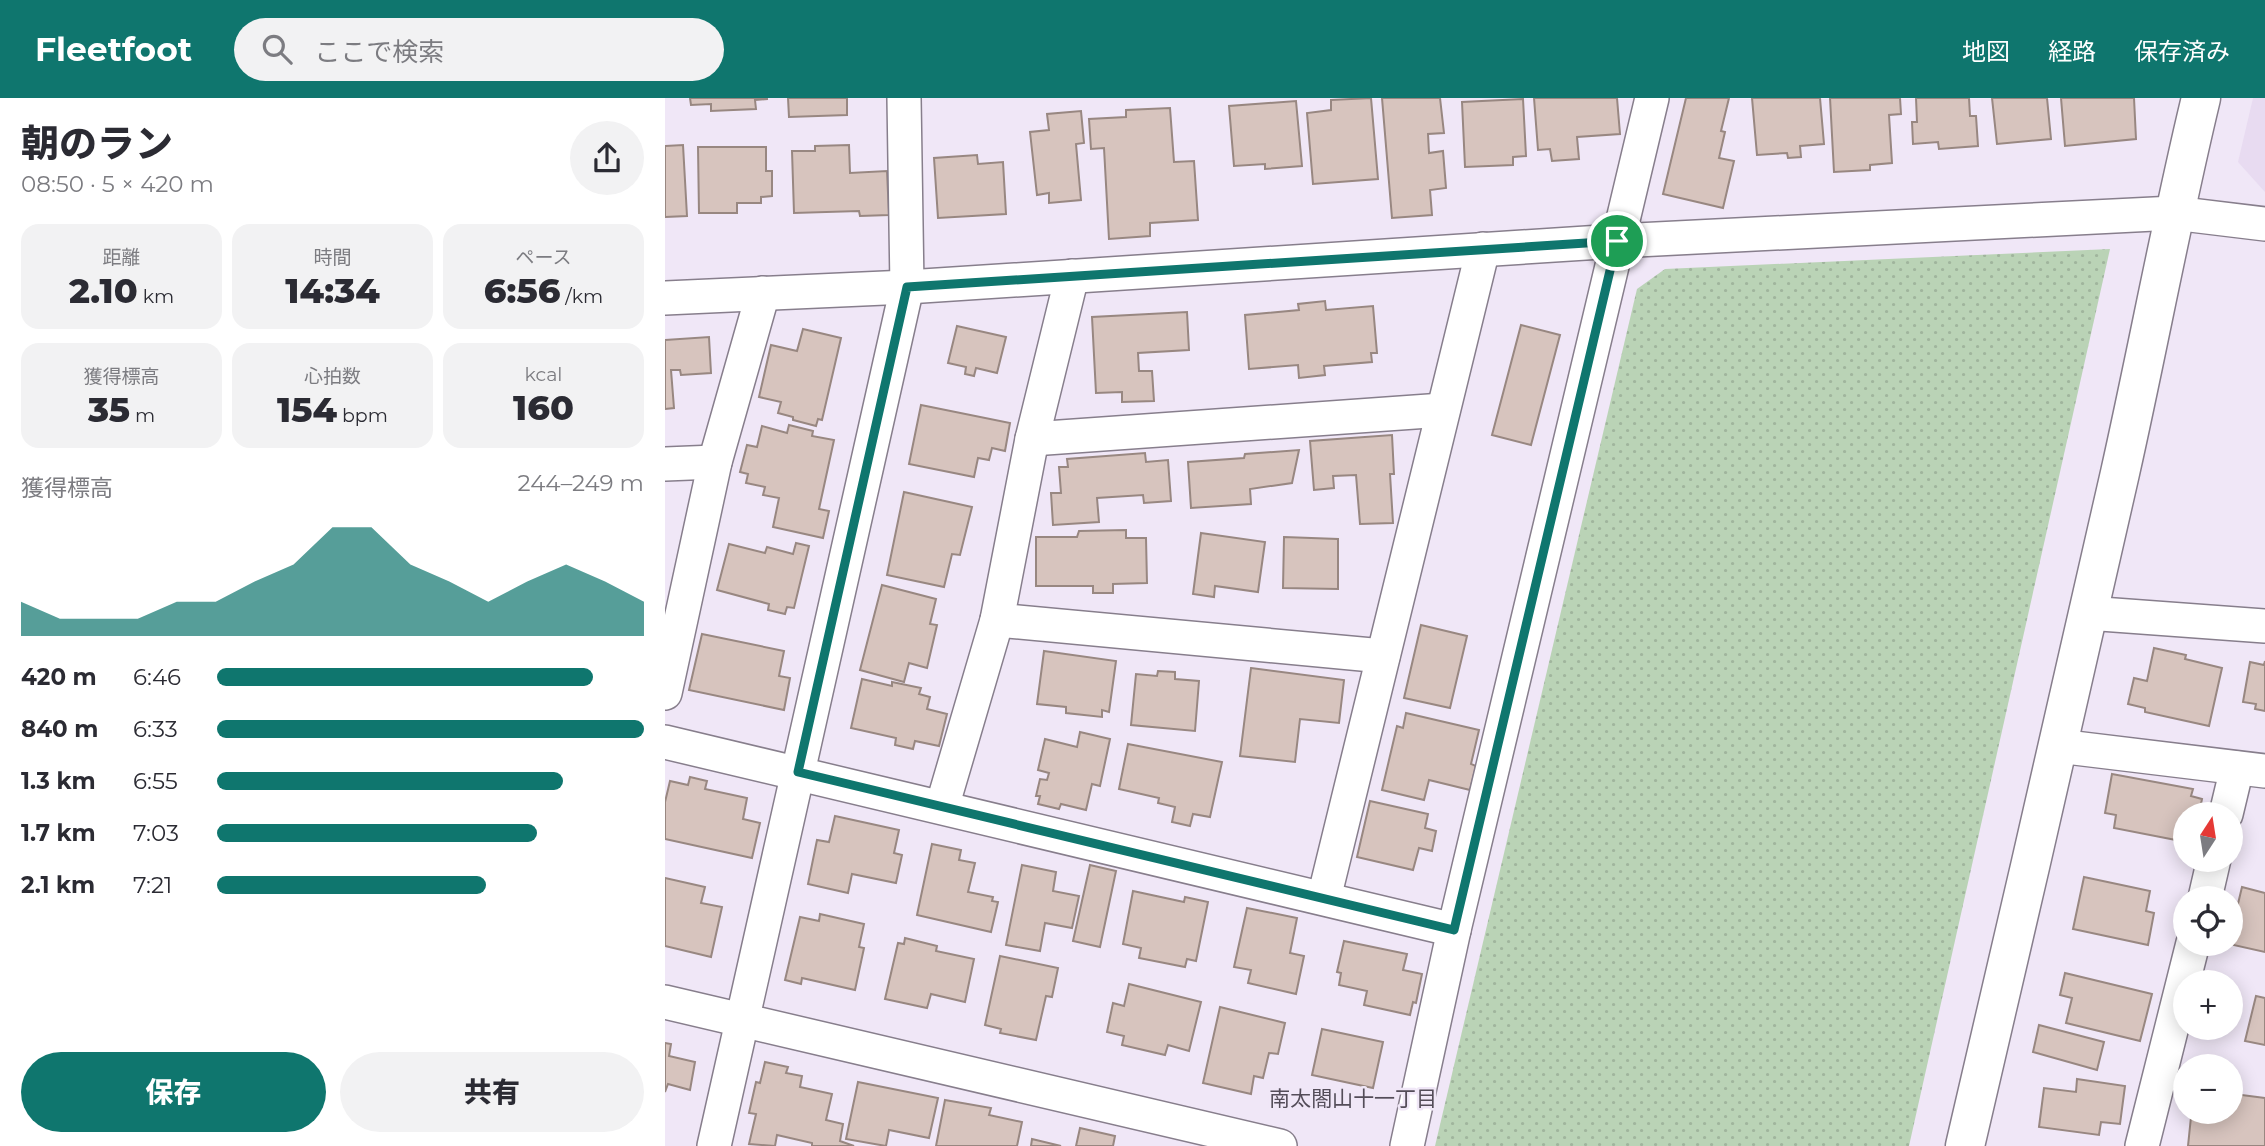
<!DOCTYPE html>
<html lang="ja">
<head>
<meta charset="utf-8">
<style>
  body { margin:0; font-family:Montserrat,"Noto Sans JP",sans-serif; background:#f2f2f3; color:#2b2b33; height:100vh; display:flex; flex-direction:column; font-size:26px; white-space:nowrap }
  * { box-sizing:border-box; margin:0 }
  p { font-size:23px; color:#7c7c81 }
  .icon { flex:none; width:38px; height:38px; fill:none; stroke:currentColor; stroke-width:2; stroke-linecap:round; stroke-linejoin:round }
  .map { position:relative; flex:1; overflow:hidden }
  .drawer { display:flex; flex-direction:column; background:#fff; width:665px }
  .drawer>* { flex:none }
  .needle { width:46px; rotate:12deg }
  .buttons { position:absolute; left:1508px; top:704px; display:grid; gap:14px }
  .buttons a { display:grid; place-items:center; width:70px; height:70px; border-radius:50%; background:#fff; box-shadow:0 4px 18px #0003; font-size:35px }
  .pin { position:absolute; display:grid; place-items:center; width:60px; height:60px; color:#fff; margin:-30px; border:4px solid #fff; border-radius:50%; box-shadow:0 2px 7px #0007 }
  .round { display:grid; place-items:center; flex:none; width:74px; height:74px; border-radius:37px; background:#f2f2f3 }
  .summary { display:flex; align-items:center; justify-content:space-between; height:119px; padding:0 21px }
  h1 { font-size:38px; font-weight:800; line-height:52px }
  .figures { display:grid; grid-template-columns:repeat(3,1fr); gap:10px; height:119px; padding:7px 21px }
  .figures div { display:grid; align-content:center; border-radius:18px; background:#f2f2f3; text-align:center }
  .figures b { font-size:35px; font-weight:800 }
  .figures small { font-size:19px; font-weight:400 }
  .figures p { font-size:19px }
  .chart { height:196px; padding:14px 21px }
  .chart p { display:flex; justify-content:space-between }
  .chart svg { width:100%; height:126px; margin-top:7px; fill:#0f766e; opacity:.7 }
  .cta { display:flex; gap:14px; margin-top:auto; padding:14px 21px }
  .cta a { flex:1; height:80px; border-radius:42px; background:#0f766e; color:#fff; font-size:28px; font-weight:800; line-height:80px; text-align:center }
  .cta a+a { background:#f2f2f3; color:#2b2b33 }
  ul { padding:0 21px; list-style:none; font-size:23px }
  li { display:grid; grid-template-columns:112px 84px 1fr; align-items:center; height:52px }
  li i { height:18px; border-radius:9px; background:#0f766e }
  header { display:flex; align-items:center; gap:42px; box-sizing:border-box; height:98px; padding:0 35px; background:#0f766e; color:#fff }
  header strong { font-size:33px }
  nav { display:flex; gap:38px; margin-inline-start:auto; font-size:24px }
  .search { width:490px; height:63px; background:#f2f2f3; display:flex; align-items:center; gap:18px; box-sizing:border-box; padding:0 24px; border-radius:38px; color:#7c7c81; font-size:26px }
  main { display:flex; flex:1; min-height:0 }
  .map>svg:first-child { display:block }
</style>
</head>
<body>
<header>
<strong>Fleetfoot</strong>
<div class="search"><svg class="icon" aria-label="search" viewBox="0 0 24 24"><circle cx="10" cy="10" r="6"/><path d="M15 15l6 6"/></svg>ここで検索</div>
<nav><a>地図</a><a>経路</a><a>保存済み</a></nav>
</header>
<main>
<section class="drawer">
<div class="summary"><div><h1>朝のラン</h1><p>08:50 · 5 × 420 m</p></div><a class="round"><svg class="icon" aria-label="share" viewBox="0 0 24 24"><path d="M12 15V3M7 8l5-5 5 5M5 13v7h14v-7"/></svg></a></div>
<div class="figures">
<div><p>距離</p><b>2.10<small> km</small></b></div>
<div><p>時間</p><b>14:34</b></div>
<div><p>ペース</p><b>6:56<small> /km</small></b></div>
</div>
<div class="figures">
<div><p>獲得標高</p><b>35<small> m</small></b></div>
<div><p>心拍数</p><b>154<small> bpm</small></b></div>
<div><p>kcal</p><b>160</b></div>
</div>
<div class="chart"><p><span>獲得標高</span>244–249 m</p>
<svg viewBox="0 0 160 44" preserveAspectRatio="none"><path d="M0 44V32L10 38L20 38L30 38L40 32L50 32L60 25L70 19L80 6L90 6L100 19L110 25L120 32L130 25L140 19L150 25L160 32V44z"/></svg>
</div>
<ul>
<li><b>420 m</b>6:46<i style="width:88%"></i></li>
<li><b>840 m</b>6:33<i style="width:100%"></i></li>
<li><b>1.3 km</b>6:55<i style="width:81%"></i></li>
<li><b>1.7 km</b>7:03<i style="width:75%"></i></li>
<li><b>2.1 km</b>7:21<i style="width:63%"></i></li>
</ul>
<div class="cta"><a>保存</a><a>共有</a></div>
</section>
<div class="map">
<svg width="1600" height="1048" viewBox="0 0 1600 1048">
  <defs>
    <pattern id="park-dots" width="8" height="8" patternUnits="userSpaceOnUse" patternTransform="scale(1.75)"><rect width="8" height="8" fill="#bad3b6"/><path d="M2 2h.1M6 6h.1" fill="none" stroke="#a0b59d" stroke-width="1.8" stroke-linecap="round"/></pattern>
  </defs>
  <rect width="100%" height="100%" fill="#f0e7f7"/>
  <path fill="#e8dbf1" d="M1588,0H1600V94L1573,64Z"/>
  <path fill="url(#park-dots)" d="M1445,151L1244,1048H770L972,191L1000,171Z"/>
  <g fill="#d7c4be" stroke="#988781" stroke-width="2">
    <path d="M25,0H102V1L90,2L91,11L46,13V6L26,7Z"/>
    <path d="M123,0H182V17L124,19Z"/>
    <path d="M706,0L713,81L648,86L642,15L666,12V2Z"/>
    <path d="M717,0H775L779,35L763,36L764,55L778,53L781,90L765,92L767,117L727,120Z"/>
    <path d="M869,0H952L955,36L912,39L914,61L887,63L885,51L873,52Z"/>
    <path d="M1021,0H1064L1056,33L1060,34L1054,60L1069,63L1058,110L998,96Z"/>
    <path d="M1087,0H1155L1159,46L1135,48L1136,59L1123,60L1122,55L1092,57Z"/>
    <path d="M1165,0H1235L1236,16L1224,17L1227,65L1205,67V72L1169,74Z"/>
    <path d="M1251,0H1304L1305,18H1311L1313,48L1274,51L1273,44L1248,46L1247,24H1252Z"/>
    <path d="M1327,0H1382L1386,41L1332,46Z"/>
    <path d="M1396,0H1469L1471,41L1400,48Z"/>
    <path d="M858,1L861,58L848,59V67L800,69L797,4Z"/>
    <path d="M631,3L637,68L600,71V66L569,68L564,8Z"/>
    <path d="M505,10L509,64L529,63L533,122L485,125V138L444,141L439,50L426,51L424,21L461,19V12Z"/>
    <path d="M416,13L419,45L411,46L416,102L384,105V95L372,97L365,34L384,32L382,16Z"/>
    <path d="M18,47L22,118L0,119V48Z"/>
    <path d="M184,47L185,75L222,73L224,117L195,118L194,113L129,115L127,53H150V48Z"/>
    <path d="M33,49H101V73H107V98L96,99V105H72V115H34Z"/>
    <path d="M312,57L313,66L338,64L341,116L273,120L269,60Z"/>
    <path d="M660,203L661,212L708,208L712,255H706L707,264L659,268L660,277L634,280L633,267L584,271L580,217L634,212L633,206Z"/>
    <path d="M522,214L524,252L473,255L474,273H487L489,303L457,304V294L431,295L427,219Z"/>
    <path d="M856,227L895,237L866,347L827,337Z"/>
    <path d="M292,228L341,239L332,275L311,270L309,278L300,276L301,269L283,265Z"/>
    <path d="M138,231L176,240L157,322L153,321L151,328L128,322V319L113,315L116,304L94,299L106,247L132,253Z"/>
    <path d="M44,239L46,275L16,277L15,272H6L9,310L0,311V242Z"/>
    <path d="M256,307L345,325L340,353L327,350L324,362L313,360L309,379L244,366Z"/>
    <path d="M124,327L148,333L147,338L169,342L154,411L164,413L158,440L108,429L114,400L98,397L100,389L81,385L83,376L75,374L82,347L92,349L97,328L122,335Z"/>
    <path d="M727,337L729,376H725L728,425L695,426L691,377L668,378L669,390L649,392L645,343Z"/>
    <path d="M634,352L627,385L585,391L586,406L526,410L523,364L579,360L580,356Z"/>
    <path d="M480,355L481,364L503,362L506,403L479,405L478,397L432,400L434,424L388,427L386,395H396L394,369H403L402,361Z"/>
    <path d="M239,394L307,409L295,457L287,456L279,489L222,477Z"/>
    <path d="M461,432V440H481L482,485L448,486V495H428V488H371V439H412L414,433Z"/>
    <path d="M536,435L600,444L593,494L550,488L549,499L528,496Z"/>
    <path d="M619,439L673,441V491L618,490Z"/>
    <path d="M131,445L144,448L129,510L122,509L120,516L103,512L104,506L52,492L64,446L100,455L102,449L128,456Z"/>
    <path d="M217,487L271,501L265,526L272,527L262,570L244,565L239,584L195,572Z"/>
    <path d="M756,527L802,538L785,610L739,600Z"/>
    <path d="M37,536L119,553L114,578L125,580L119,612L24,592Z"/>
    <path d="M1489,550L1521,557L1520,561L1557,570L1544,628L1480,614V610L1463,606L1469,580L1482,583Z"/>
    <path d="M379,553L451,563L444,614L437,612V619L401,615V609L372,606Z"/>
    <path d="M1600,563V613L1590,611L1591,606L1578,604L1585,564L1599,567Z"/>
    <path d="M586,570L679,582L674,625L635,621L630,664L575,658Z"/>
    <path d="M493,573L510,574V581L534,583L530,633L466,627L471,576L492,578Z"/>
    <path d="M197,581L227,588V584L256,590L254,596L265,599L262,611L282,616L274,648L250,643L248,651L230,647L231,640L186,630Z"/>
    <path d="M741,615L814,632L806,666L811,668L805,692L764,682L759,702L717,692L732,628L738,630Z"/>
    <path d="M415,634L445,641L435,688L427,686L421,712L396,706L394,711L373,706L375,698H371L375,681L382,682L384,675L373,672L380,641L412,649Z"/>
    <path d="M463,646L557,664L545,719L528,716L525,728L507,724L510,709L493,705L494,700L454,691Z"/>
    <path d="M1447,676L1528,691L1526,698L1537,701L1534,716H1521V744L1449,730L1451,717L1440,715Z"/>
    <path d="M25,679L42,683L40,691L82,700L78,721L95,725L87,760L0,741V704L5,683L23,687Z"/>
    <path d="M705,703L763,716L760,730L771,733L767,753L754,750L748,772L692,759Z"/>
    <path d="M170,718L234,732L229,755L237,757L231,785L187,776L183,795L143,786L152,742L164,744Z"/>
    <path d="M267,746L296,752L294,762L310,765L303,794L328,799L327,803L333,804L326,834L252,817Z"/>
    <path d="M357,767L391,774L388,793L414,798L407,830L380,825L375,853L341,847Z"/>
    <path d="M425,767L451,773L435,849L408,843Z"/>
    <path d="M1419,779L1485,793L1481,813L1489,815L1483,847L1408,831Z"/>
    <path d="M0,780L40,789L36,805L57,809L46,859L0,848Z"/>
    <path d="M1577,789L1600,795V854L1564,846L1566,845V835Z"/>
    <path d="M468,793L519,804L520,799L543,804L531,863L522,861L520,869L474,860L476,850L458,846Z"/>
    <path d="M582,810L632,820L625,855L639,858L631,896L583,885L586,872L569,869Z"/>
    <path d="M155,816L199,826L194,849L199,850L190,892L137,880L136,886L120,882L135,819L154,823Z"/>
    <path d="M240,840L272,848L271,853L309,861L300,904L266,896L262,910L220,901L233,845L239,846Z"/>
    <path d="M679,843L742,856L738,872L757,876L751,905L748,904L745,917L699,907L702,893L674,887L676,875L672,874Z"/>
    <path d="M335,858L393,870L387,899L381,898L371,942L335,935L336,931L320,927Z"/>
    <path d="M1400,875L1487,896L1475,943L1401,925L1407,900L1395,897Z"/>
    <path d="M464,886L536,904L524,953L503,947L500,957L457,947L459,938L442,934L448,905L459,908Z"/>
    <path d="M1591,898L1600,900V947L1580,943Z"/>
    <path d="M555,909L620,925L613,956L604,955L598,980L589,978L586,996L538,985Z"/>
    <path d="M1374,927L1439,944L1432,972L1368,954Z"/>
    <path d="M657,931L718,944L708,990L647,977Z"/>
    <path d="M0,945L6,946L4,958L30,964L25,992L3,986L0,994Z"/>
    <path d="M100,964L123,969L121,975L137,978L135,989L167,996L161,1022L178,1026L175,1043L189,1048H147V1045L112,1037L110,1048L84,1046L91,1016L84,1015L91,984L95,985Z"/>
    <path d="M1412,981L1460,988L1455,1026L1436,1024L1434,1037L1374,1029L1379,990L1411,994Z"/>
    <path d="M193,984L273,1000L264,1040L224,1032L221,1048L181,1041Z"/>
    <path d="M1569,996L1600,1000V1048H1523L1526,1019L1537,1020L1538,1013H1566Z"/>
    <path d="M280,1002L326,1010L324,1017L357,1024L352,1048H271Z"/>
    <path d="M415,1030L450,1038L448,1048H411Z"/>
    <path d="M367,1041L396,1048H366Z"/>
  </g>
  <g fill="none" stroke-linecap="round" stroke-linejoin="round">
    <g stroke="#877e8c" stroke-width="36">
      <g id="street">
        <path d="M0,200L242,189L952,143L1509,115L1600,126"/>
        <path d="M367,341L778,312"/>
        <path d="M0,366L50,364"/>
        <path d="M1422,515L1600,528"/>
        <path d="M332,522L718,558"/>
        <path d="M0,595L50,364L98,195"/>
        <path d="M0,644L789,832"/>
        <path d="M1393,648L1600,673"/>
        <path d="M277,709L332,522L367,341L407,178"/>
        <path d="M1561,716L1572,670"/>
        <path d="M659,800L818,151"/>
        <path d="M1540,800L1549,761"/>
        <path d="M0,904L615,1048"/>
        <path d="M49,1048L242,189L239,0"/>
        <path d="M742,1048L789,832L987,0"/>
        <path d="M1477,1048L1528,845"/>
      </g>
    </g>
    <g stroke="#877e8c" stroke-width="41">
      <path id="secondary" d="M1300,1048C1352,824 1405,599 1455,375C1483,250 1506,124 1536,0"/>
    </g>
    <use href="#street" stroke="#fff" stroke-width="33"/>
    <use href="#secondary" stroke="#fff" stroke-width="38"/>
  </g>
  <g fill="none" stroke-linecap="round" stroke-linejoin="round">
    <g stroke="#fff" stroke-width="14">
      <path id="route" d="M952,143L789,832L133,674L242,189Z"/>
    </g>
    <use href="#route" stroke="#0f766e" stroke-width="9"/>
  </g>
  <g text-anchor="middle" stroke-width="5" stroke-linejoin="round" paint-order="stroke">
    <g font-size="21" fill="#544d59" stroke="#f0e7f7">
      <text x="688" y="1008">南太閤山十一丁目</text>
    </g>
  </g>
</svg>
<div class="buttons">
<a><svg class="needle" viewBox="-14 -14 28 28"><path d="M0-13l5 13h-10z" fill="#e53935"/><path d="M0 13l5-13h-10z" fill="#7c7c81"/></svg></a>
<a><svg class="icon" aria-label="locate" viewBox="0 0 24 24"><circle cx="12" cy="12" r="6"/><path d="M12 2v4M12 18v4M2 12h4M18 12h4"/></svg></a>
<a>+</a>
<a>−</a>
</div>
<div class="pin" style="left:952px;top:143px;background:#1e9e55"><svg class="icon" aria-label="arrive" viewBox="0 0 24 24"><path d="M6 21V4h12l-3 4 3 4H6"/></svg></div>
</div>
</main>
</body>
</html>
